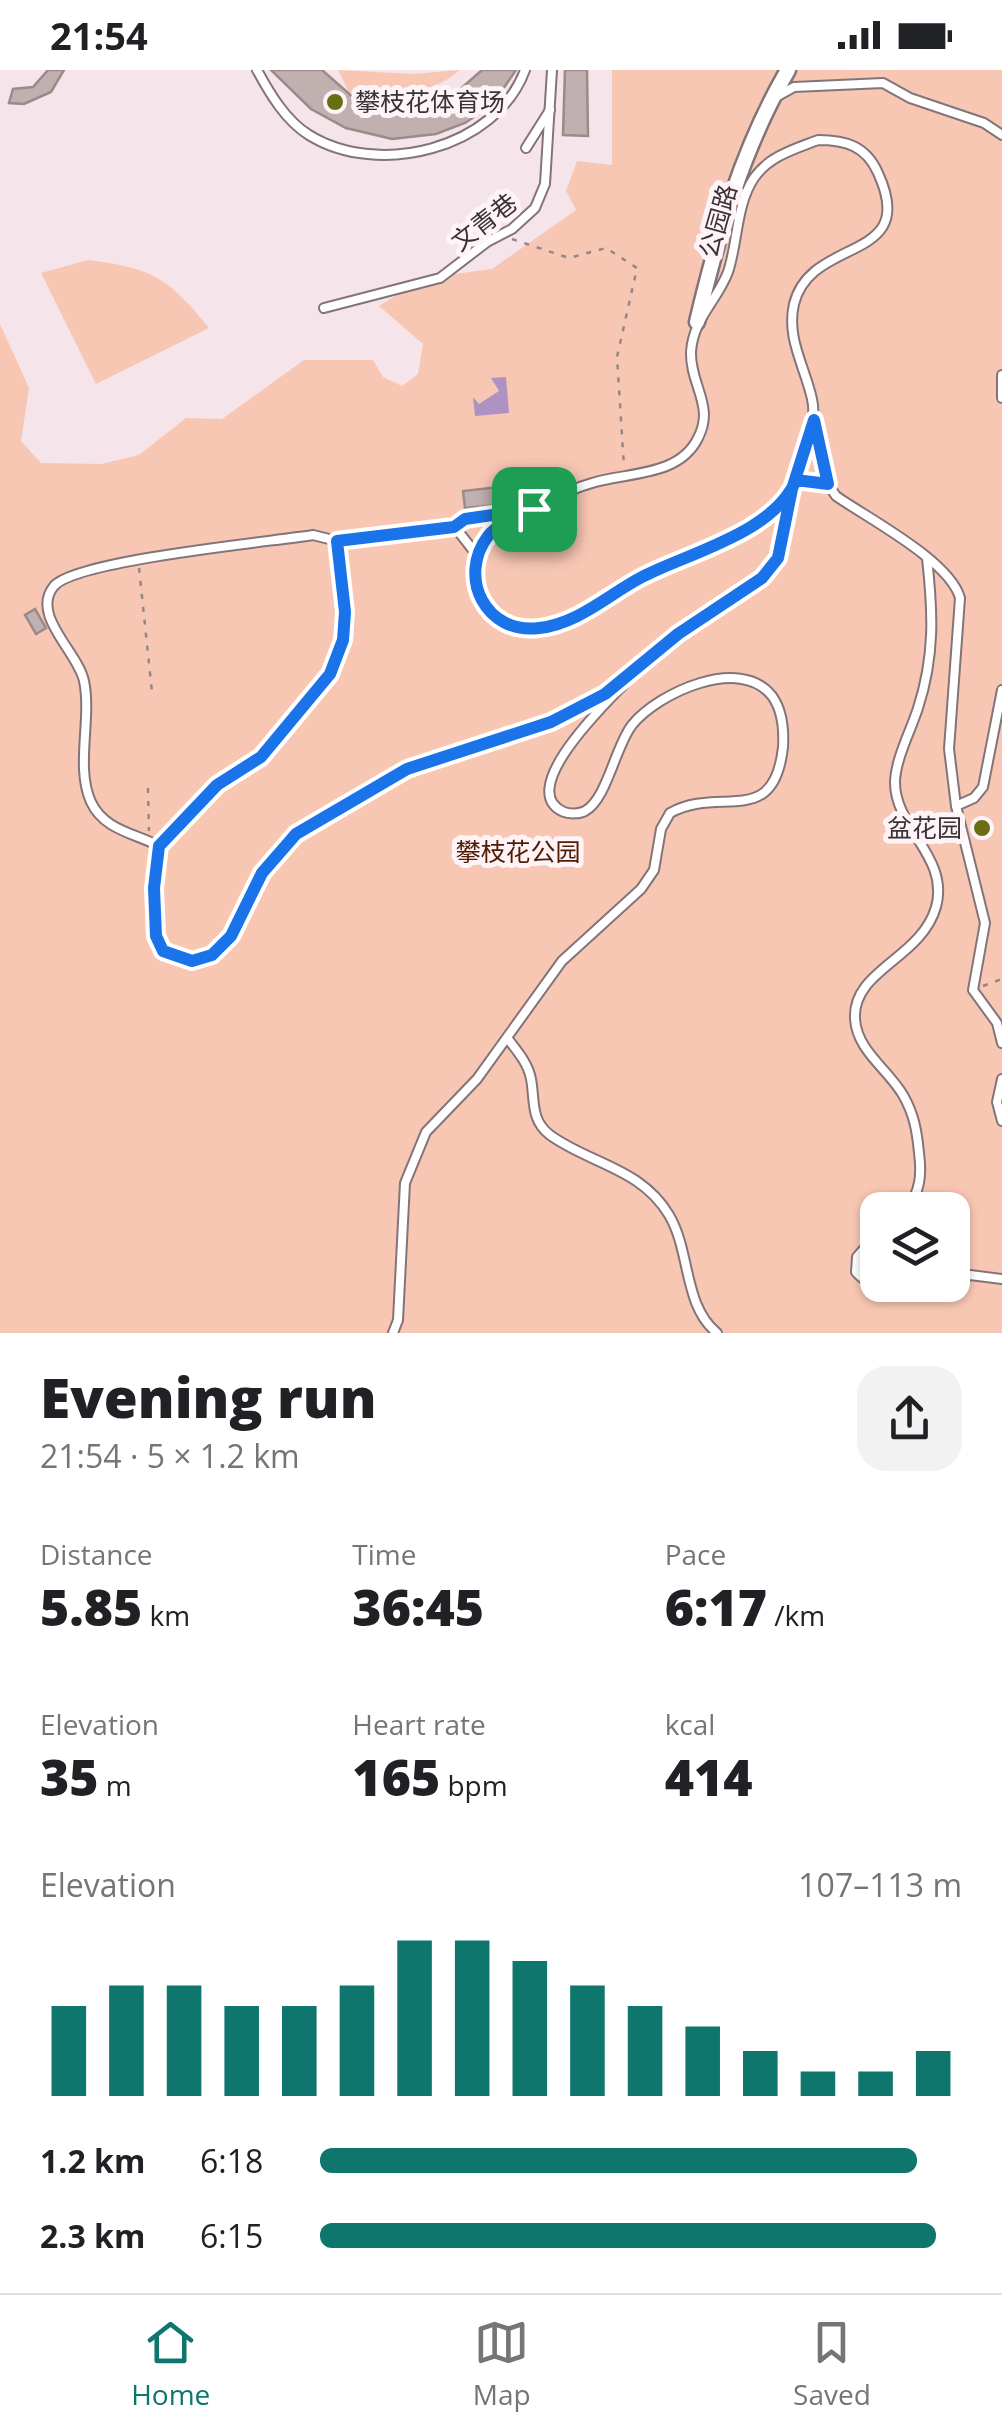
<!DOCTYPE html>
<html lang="en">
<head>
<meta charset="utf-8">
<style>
  body { margin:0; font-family:"Open Sans","Noto Sans SC",sans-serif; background:#f2f2f2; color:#202124; height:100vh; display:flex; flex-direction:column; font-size:38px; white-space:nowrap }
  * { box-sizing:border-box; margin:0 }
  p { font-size:32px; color:#757577 }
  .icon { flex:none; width:55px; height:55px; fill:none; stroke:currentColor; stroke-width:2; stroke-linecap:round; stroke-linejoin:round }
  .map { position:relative; height:1263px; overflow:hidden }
  .panel { display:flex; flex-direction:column; background:#fff; flex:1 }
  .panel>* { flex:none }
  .tools { position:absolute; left:860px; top:1122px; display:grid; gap:20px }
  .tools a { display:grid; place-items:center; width:110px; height:110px; border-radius:20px; background:#fff; box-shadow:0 2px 8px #0004; font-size:50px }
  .pin { position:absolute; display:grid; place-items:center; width:85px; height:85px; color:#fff; margin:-42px; border-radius:20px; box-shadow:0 5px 15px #0006 }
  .round { display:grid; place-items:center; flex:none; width:105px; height:105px; border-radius:30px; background:#f2f2f2 }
  .overview { display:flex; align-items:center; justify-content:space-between; height:170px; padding:0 40px }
  h1 { font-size:55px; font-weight:800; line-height:75px }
  .metrics { display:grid; grid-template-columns:repeat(3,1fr); gap:15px; height:170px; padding:10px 40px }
  .metrics div { display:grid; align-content:center }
  .metrics b { font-size:50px; font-weight:800 }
  .metrics small { font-size:28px; font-weight:400 }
  .metrics p { font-size:28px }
  .chart { height:280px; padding:20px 40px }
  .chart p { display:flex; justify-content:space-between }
  .chart svg { width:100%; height:180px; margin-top:10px; stroke:#0f766e; stroke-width:6 }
  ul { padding:0 40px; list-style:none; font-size:32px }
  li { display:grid; grid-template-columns:160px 120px 1fr; align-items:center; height:75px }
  li i { height:25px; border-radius:12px; background:#0f766e }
  .status { display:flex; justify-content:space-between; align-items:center; height:70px; padding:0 50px; background:#fff; direction:ltr }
  .status svg { height:28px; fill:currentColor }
  .tab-bar { display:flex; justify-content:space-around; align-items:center; height:140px; border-top:2px solid #e0e0e0; background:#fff; font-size:28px; color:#757577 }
  .tab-bar a { display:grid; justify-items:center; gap:5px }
  .tab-bar .current { color:#0f766e }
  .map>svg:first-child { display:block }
</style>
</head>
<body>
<div class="status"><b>21:54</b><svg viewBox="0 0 49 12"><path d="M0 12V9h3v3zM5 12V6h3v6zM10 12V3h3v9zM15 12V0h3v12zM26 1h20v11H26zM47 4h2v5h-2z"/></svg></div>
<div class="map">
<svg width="1002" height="1263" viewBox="0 0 1002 1263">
  <rect width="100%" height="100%" fill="#f5e4e9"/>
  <g fill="#f8c7b3" fill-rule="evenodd">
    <path d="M338,0L413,4L460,0C412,40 382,6 350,24Z"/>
    <path d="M612,0H1002V1263H0V254L29,318L21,371L41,393L101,394L139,385L186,348L222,349L304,290H373L383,307L402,316L418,304L423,274L379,236L424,208L492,199L576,140L566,121L577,91L612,95ZM878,1140H952V1215H878Z"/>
    <path d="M88,190C153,198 168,208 209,258L96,314L41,203Z"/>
  </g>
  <path fill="#ae92c4" d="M506,307L509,343L475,346L473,327L479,334L499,321L491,308Z"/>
  <g fill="#c0b0af" stroke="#9a8a8a" stroke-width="2.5">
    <path d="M48,0H64L51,22L24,34L9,33L13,19L33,17Z"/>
    <path d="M271,0H322L355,29L386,39H418L449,29L482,0H516L492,35L465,53L436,64L392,69L346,58L311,39Z"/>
    <path d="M565,0H587L588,66L563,65Z"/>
    <path d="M517,415L518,433L465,438L463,421Z"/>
    <path d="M35,539L46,558L36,564L25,545Z"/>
  </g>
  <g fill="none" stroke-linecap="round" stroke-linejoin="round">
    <g stroke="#837479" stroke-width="12">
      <g id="service">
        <path d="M257,0C270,24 286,51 309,65C378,108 496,79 525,0"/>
        <path d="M776,27L794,17L883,13L910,28L984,53L1002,65"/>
        <path d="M818,70C846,70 866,76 878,103C920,194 811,165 794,234C786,268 805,297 812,329C816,347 810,363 806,380C787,448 729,471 668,496C615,518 512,609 477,518C470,500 477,477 491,463C507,446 568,420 592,413C627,402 679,407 698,368C715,336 690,315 691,282C693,249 717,231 728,202C738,172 736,135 754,108C769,86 795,79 818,70Z"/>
        <path d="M526,78L550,40"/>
        <path d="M324,238L440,208L487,172L512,159L535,138L545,114L552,0"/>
        <path d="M1002,305V328"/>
        <path d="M815,354L828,414L836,426C869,449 950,491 960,528L949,679L956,736L985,853L973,920L997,953L1002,973"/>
        <path d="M795,410L828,414"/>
        <path d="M455,457L476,484"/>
        <path d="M337,471L345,543L343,570L329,604L261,687L217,715L159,776L154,819L156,866L163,881L177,889L193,891L212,885L231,866L261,803L296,764L407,699L551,652L605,624L679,565L762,508L778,488L792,419"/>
        <path d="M956,736L974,728L983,717L1002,620"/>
        <path d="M159,776C134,763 104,760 91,732C75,697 92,649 84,611C78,582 30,545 54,516C77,490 269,472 313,465L337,471L455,457L465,449L525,440"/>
        <path d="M508,969C517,981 528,993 531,1009C535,1029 530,1050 550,1065C590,1094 641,1098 669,1145C691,1182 683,1235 717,1263"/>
        <path d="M1002,1009L997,1032L1002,1051"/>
        <path d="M907,1140C920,1121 922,1105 919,1083C917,1061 914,1044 903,1025C888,999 857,981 855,949C852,900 921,889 936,837C950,787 894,758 895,711C896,688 911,660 918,638C935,586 933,542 927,488"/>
        <path d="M878,1163L857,1187L856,1202C878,1227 915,1220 945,1215"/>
        <path d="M952,1212L970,1205L1002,1209"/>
        <path d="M393,1263L398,1250L405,1113L426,1062L477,1009L562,891L641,819L654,800L661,759L670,743C720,715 774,760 783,677C784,660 783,641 772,626C740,585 658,623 632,655C615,677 607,729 585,741C580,744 569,744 564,742C514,721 606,633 624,614"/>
      </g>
    </g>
    <g stroke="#837479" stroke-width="19">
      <path id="minor" d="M697,252C718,164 742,79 788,0"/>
    </g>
    <g stroke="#93878a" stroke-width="2.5" stroke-dasharray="5 8" stroke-linecap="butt">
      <path d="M512,169L569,188L606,178L637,198L617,287L624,397"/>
      <path d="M139,498L152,622"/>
      <path d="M148,718L149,761"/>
      <path d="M983,916L1002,909"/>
    </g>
    <use href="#service" stroke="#fff" stroke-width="8"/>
    <use href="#minor" stroke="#fff" stroke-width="14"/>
  </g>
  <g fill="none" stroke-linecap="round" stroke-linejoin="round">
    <g stroke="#fff" stroke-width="20">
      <path id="route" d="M534,439L465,449L454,457L337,471L345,542L343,570L330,604L261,687L217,715L159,776L154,818L156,866L163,881L192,891L212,885L231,866L262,803L296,764L407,699L551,652L605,624L678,564L762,508L778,488L792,419L814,350L828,414L796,410C774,463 688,483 642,507C609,524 578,554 539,558C486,565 457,507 488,466C498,453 520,446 534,439"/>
    </g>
    <use href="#route" stroke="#1a73e8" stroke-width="12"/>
  </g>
  <g fill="#696e13" stroke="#fef3f7" stroke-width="4">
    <circle cx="335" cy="32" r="10"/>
    <circle cx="982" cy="758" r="10"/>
  </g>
  <g text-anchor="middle" stroke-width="10" stroke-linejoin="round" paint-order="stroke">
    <g font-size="25" fill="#3a3335" stroke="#fef3f7" text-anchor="start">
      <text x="355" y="41">攀枝花体育场</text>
      <text x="962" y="767" text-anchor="end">盆花园</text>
    </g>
    <g font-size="25" fill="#3a3335" stroke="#fef3f7">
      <text transform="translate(718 151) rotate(-74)" y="9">公园路</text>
      <text transform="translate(484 152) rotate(-38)" y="9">文青巷</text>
    </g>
    <g font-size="25" fill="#4f1b02" stroke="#fef3f7">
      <text x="518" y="791">攀枝花公园</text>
    </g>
  </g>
</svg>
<div class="tools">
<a><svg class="icon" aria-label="layers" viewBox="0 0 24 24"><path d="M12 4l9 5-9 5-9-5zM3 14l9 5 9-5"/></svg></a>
</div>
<div class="pin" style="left:534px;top:439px;background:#1e9e55"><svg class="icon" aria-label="arrive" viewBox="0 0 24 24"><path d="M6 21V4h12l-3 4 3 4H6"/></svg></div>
</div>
<section class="panel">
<div class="overview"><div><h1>Evening run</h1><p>21:54 · 5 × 1.2 km</p></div><a class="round"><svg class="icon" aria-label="share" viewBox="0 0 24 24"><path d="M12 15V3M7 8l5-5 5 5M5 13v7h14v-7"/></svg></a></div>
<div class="metrics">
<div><p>Distance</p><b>5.85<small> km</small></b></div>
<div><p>Time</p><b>36:45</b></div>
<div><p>Pace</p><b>6:17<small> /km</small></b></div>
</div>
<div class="metrics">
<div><p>Elevation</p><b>35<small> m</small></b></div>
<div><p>Heart rate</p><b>165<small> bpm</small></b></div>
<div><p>kcal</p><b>414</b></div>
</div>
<div class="chart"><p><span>Elevation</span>107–113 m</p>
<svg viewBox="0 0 160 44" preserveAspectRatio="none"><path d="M5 44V22M15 44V17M25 44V17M35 44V22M45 44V22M55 44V17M65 44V6M75 44V6M85 44V11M95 44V17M105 44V22M115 44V27M125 44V33M135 44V38M145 44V38M155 44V33"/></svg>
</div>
<ul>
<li><b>1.2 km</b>6:18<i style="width:93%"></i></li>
<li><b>2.3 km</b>6:15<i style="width:96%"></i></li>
</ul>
</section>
<nav class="tab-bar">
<a class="current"><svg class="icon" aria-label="home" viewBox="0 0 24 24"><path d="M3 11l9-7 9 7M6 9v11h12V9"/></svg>Home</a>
<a><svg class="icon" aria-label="map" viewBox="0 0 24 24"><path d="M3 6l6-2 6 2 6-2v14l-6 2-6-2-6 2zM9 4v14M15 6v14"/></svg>Map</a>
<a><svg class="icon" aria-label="saved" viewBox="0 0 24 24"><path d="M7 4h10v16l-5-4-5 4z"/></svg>Saved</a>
</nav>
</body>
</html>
